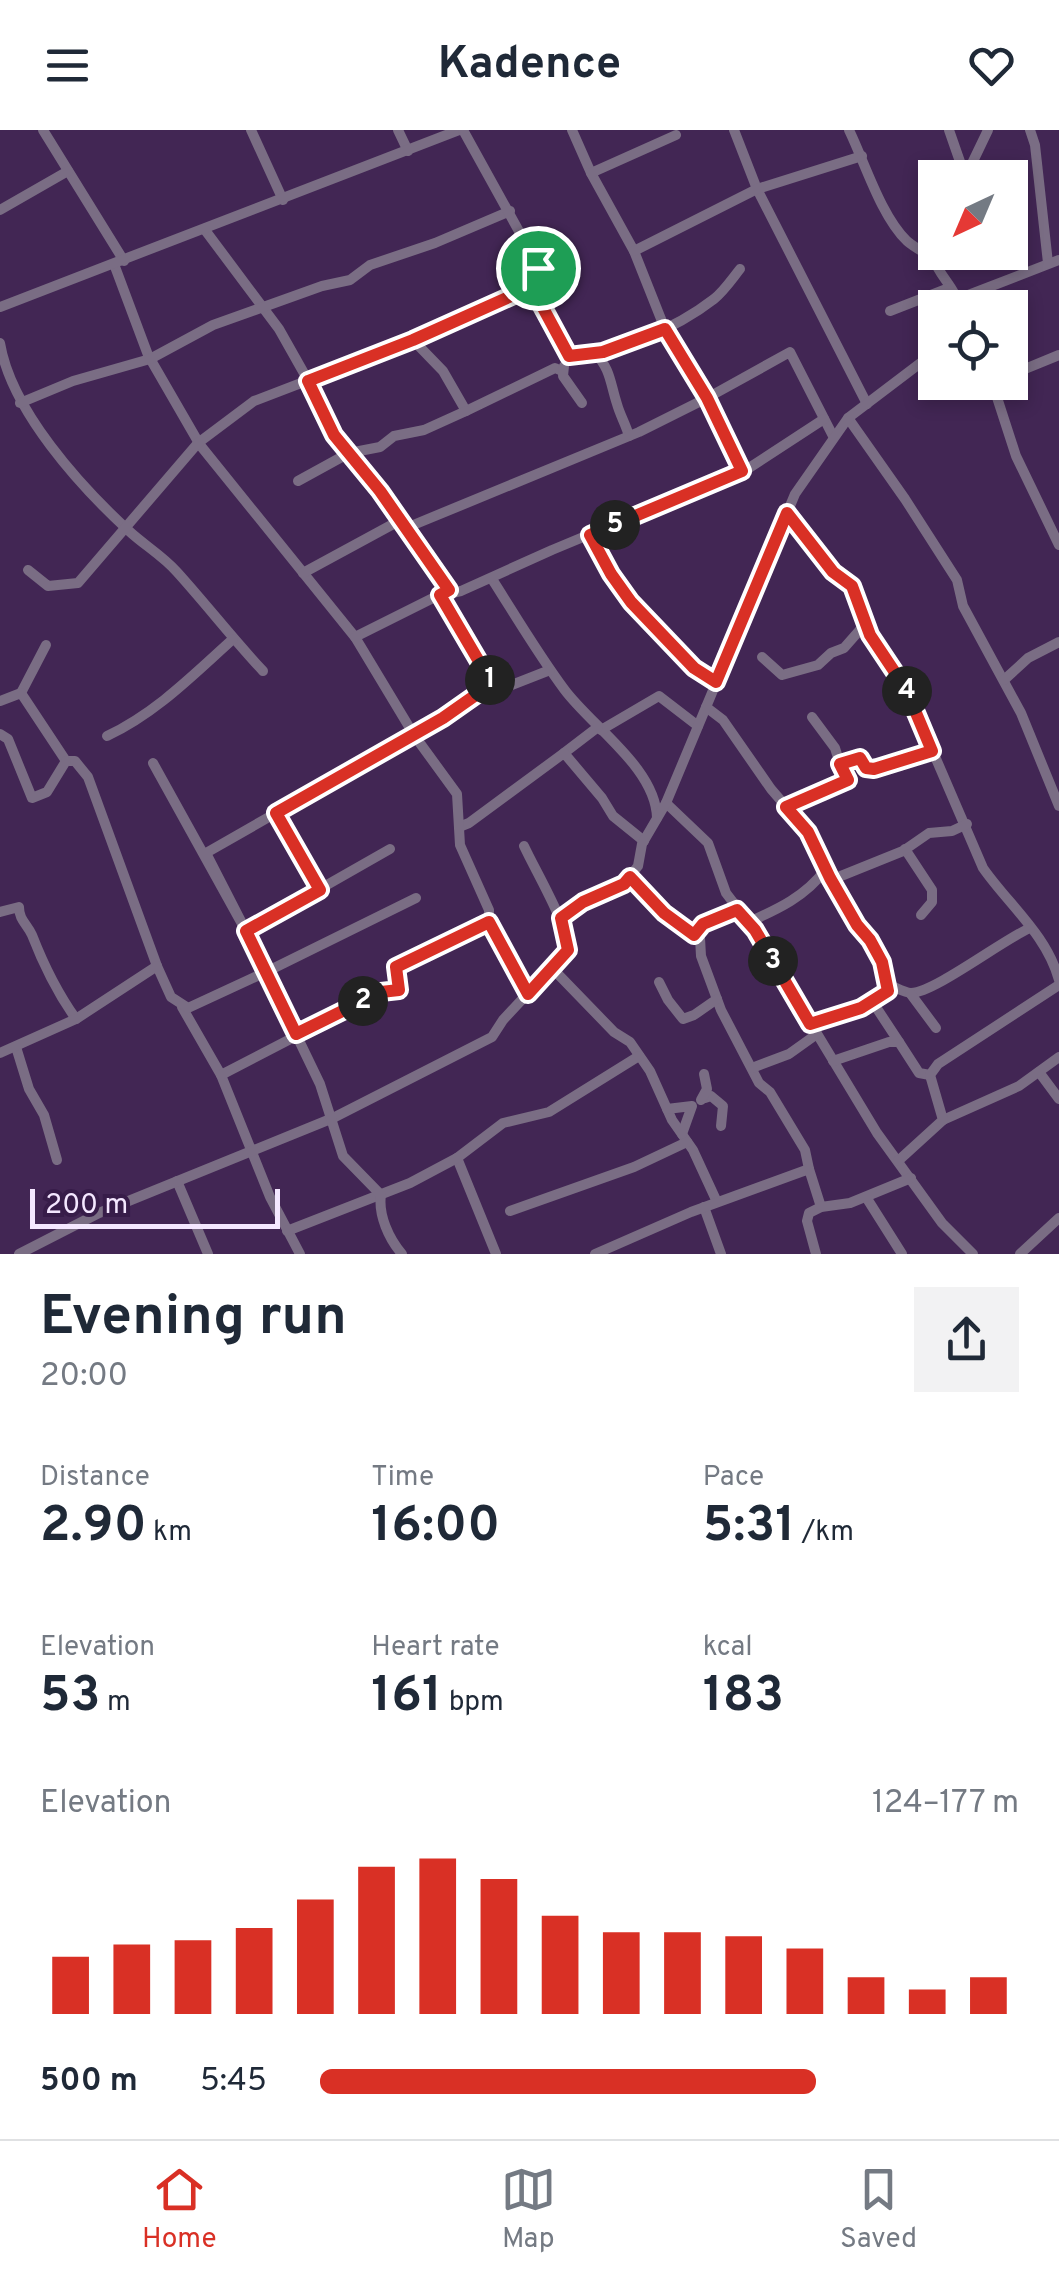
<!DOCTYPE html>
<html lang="en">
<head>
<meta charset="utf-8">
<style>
  body { margin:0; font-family:Overpass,sans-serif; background:#f2f2f3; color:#1f2937; height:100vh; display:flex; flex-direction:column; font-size:38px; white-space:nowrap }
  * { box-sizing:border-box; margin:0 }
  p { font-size:32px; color:#747a83 }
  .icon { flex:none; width:55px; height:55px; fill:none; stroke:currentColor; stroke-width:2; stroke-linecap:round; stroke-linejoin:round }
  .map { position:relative; height:1124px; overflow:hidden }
  .details { display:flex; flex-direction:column; background:#fff; flex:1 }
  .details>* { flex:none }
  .needle { width:65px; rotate:224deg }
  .fabs { position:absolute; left:918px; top:30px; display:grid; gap:20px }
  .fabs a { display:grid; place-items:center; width:110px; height:110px; border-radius:0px; background:#fff; box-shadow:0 5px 15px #0003; font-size:50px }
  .scale { position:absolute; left:30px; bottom:25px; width:250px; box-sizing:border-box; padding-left:10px; border:5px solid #f4e7ff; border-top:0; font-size:28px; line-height:35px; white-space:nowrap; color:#f4e7ff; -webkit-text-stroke:8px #371c49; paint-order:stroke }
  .pin { position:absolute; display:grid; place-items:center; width:85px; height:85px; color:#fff; margin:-42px; border:5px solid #fff; border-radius:50%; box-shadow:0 2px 10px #0007 }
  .km { position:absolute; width:50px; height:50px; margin:-25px; border-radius:50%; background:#222; color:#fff; font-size:28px; line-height:50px; text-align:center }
  .round { display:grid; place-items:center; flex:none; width:105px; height:105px; border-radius:0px; background:#f2f2f3 }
  .headline { display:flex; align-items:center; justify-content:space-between; height:170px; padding:0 40px }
  h1 { font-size:55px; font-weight:700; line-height:75px }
  .metrics { display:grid; grid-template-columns:repeat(3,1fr); gap:15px; height:170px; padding:10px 40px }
  .metrics div { display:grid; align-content:center }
  .metrics b { font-size:50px; font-weight:700 }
  .metrics small { font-size:28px; font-weight:400 }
  .metrics p { font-size:28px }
  .chart { height:280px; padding:20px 40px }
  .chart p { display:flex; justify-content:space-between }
  .chart svg { width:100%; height:180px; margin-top:10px; stroke:#d93025; stroke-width:6 }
  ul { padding:0 40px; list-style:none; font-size:32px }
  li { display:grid; grid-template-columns:160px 120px 1fr; align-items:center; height:75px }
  li i { height:25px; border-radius:12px; background:#d93025 }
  header { display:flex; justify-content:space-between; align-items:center; height:130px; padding:0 40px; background:#fff; font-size:45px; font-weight:700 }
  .menu { display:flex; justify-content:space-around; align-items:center; height:140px; border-top:2px solid #e0e1e3; background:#fff; font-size:28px; color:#747a83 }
  .menu a { display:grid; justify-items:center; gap:5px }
  .menu .on { color:#d93025 }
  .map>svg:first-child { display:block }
</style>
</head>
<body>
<header><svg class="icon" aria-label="menu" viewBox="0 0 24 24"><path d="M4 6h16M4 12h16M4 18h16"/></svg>Kadence<svg class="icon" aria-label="heart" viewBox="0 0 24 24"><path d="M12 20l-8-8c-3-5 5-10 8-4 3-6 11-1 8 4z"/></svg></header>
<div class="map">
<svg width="1059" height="1124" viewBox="0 0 1059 1124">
  <rect width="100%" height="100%" fill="#422654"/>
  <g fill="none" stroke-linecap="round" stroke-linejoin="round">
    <g stroke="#7a6d84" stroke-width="10">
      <path d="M43,0L124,131"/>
      <path d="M251,0L283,70"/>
      <path d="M398,0L408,21"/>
      <path d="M572,0L591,43L634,121L665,199L707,268L790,222L833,306"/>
      <path d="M734,0L757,59L867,274"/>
      <path d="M849,0C865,33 881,86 907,111C915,118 925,123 934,128"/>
      <path d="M949,0L965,46"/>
      <path d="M1030,0L1035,15L1048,133"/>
      <path d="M591,43L676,5"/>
      <path d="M965,48L988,0"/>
      <path d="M0,80L68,41"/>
      <path d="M205,100L279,199L314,261L335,305L406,398"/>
      <path d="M935,100C922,139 955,149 959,178"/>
      <path d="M634,121L757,59L862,26"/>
      <path d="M114,134L148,225L200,315L355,507"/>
      <path d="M538,139L541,176L569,226C619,222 674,200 714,169C724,161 732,149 740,139"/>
      <path d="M958,169L1059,130"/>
      <path d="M0,177L459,0"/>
      <path d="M890,181L949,158"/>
      <path d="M413,210L443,241L466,281L555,238L562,241"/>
      <path d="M0,213C11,280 80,356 129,401C144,415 163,426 177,442C206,474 233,509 263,541"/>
      <path d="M594,222C611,239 610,253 617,274C620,285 626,295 629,306"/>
      <path d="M564,236L563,246L582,273"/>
      <path d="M1010,245L1059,225"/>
      <path d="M992,252L1016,326L1059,415"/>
      <path d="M20,273L73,251L150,229L213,195L322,156L350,150L370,135L435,113L510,81"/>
      <path d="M848,288L905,369L957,450L963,476L1021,583L1059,676"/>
      <path d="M298,351L349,323L380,317L394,306L424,300L466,281"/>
      <path d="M787,383L833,442L852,456L871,505L906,559L983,738C1008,774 1047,805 1059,850"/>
      <path d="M590,405L611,444L631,472L694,538L717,552"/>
      <path d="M28,440L48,456L78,453L198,313L254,271L413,210L518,163L538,138L536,132L463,0"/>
      <path d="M303,443L397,392L405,398"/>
      <path d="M492,449C515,485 538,524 564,559C591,596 656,638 657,688"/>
      <path d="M449,460L406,398L639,302L707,268L742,341"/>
      <path d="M439,465L494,557"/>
      <path d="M762,527L782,545L818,535L831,523L844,518L866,493"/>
      <path d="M1004,550L1028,528L1059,512"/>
      <path d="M21,563L46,515"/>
      <path d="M0,571L21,563L66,631H75L88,647L157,836"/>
      <path d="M706,577L723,590L771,659L808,702L830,748L882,832L888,861L861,878L810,894"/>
      <path d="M812,587L835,618L840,634"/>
      <path d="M601,600L659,566L698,596"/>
      <path d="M0,604L8,609L32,668L47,662L66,631"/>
      <path d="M107,606C156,583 193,545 233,509"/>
      <path d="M564,623L598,597"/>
      <path d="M153,633L246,801L206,723L276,683"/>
      <path d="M666,673L708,713L726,763L755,801L877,1003L942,1093L973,1124"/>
      <path d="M786,677L848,650L840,634L860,628L866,638L874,639L932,621"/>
      <path d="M459,697L469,693L564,623L602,668L613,686L644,711"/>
      <path d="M905,719L932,760V772L921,785"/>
      <path d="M630,747L682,798L700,808L701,826L721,880L759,953L770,962L805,1020L809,1039"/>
      <path d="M831,750L903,721L929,703L952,701L967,694"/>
      <path d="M320,760L276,683L414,605L355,507L449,460L452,463L461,461L552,420L749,338L824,289"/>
      <path d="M0,782L19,777C19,790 27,794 32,805C44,836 56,861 76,889"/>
      <path d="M561,788L583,772L624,754L638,736L642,714L666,673L795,364L848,288L935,222"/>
      <path d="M489,792L528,864"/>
      <path d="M747,793C778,779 805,767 826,739"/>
      <path d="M695,805L703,794L737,780"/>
      <path d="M553,839L614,902L630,912L650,941L672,990L693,1020L717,1072"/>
      <path d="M659,852L668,870L683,889L694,885L717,869"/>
      <path d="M889,855C895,857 905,863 911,863C934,863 1004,809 1030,798"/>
      <path d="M910,863L936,898"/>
      <path d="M872,871L899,912"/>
      <path d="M182,877L221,945L270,1067L300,1124"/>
      <path d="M16,917L29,959L44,985L57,1030"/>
      <path d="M0,923L76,889L157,836L171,867L188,878L266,842L246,801L390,719"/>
      <path d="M833,931L889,912H899L919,943L930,945"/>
      <path d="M752,938L789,924L817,904"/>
      <path d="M1039,942L1059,969"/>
      <path d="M221,945L381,862L399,860L396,837L489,792V780L460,715L457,664L414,605L480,562L509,556L550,540"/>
      <path d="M705,968L711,966L723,976L721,996"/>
      <path d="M701,970L707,959L704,944"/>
      <path d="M667,979L692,976L682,1004"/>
      <path d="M943,990L1019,956L1059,927"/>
      <path d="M457,1028L496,1124"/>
      <path d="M898,1031L943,990L930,945L938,934L1059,855"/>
      <path d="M177,1051L208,1124"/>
      <path d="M866,1067L902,1124"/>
      <path d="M704,1077L721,1124"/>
      <path d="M510,1081L634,1037L687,1012"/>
      <path d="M287,1101L410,1053L457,1028L503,993L549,982L639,926"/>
      <path d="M19,1124L99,1083L333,988L492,907L503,890L568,820C567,793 537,744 524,716"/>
      <path d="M402,1124C389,1109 378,1085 381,1065L343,1026L320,954L266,842L416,768"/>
      <path d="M595,1124L691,1082L809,1039L821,1077"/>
      <path d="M816,1124L807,1091L809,1083L821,1077L850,1073L911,1048"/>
      <path d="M1020,1124L1059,1088"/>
    </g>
  </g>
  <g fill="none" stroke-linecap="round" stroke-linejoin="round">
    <g stroke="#fff" stroke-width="20">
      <path id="route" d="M538,138L542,176L569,226L603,222L665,199L707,268L742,341L590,405L611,444L631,472L694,538L716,552L787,383L833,442L852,456L870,505L906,559L932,621L874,639L866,638L860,628L840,634L848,650L786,677L808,702L830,748L857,795L870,810L882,832L888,861L861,878L810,894L755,800L737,780L703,794L694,805L664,783L630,747L624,754L583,772L561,788L568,820L528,864L489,792L396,837L399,860L381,862L296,904L246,801L320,760L276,683L443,588L480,562L494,557L440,465L449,460L380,361L334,305L308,251L413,210L518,163Z"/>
    </g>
    <use href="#route" stroke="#d93025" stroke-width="12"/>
  </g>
</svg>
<div class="fabs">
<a><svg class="needle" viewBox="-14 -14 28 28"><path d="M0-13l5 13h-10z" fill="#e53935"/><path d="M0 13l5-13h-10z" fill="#747a83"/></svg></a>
<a><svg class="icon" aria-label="locate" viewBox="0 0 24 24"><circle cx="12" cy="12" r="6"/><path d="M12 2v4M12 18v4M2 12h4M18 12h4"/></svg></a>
</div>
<div class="scale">200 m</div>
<div class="pin" style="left:538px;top:138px;background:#1e9e55"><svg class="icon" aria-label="arrive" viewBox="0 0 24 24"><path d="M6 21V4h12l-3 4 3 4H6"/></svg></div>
<b class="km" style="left:490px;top:550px">1</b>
<b class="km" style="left:363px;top:871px">2</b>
<b class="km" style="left:773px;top:831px">3</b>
<b class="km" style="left:907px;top:561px">4</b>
<b class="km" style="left:615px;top:395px">5</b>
</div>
<section class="details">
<div class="headline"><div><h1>Evening run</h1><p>20:00</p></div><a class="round"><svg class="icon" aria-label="share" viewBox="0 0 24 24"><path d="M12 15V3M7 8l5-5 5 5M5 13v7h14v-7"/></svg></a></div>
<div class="metrics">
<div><p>Distance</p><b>2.90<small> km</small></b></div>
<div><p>Time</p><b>16:00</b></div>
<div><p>Pace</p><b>5:31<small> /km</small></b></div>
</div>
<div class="metrics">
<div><p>Elevation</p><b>53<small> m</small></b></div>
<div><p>Heart rate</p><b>161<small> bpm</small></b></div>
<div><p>kcal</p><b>183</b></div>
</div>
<div class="chart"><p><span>Elevation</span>124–177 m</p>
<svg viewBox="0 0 160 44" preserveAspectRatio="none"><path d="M5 44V30M15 44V27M25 44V26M35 44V23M45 44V16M55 44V8M65 44V6M75 44V11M85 44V20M95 44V24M105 44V24M115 44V25M125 44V28M135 44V35M145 44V38M155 44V35"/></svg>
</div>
<ul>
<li><b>500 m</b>5:45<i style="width:71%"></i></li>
</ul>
</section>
<nav class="menu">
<a class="on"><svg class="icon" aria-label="home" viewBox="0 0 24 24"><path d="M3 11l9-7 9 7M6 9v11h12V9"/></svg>Home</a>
<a><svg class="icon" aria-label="map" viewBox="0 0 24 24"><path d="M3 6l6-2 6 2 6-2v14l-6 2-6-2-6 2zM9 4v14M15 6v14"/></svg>Map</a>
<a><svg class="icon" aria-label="saved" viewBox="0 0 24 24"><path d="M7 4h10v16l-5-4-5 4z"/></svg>Saved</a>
</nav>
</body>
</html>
